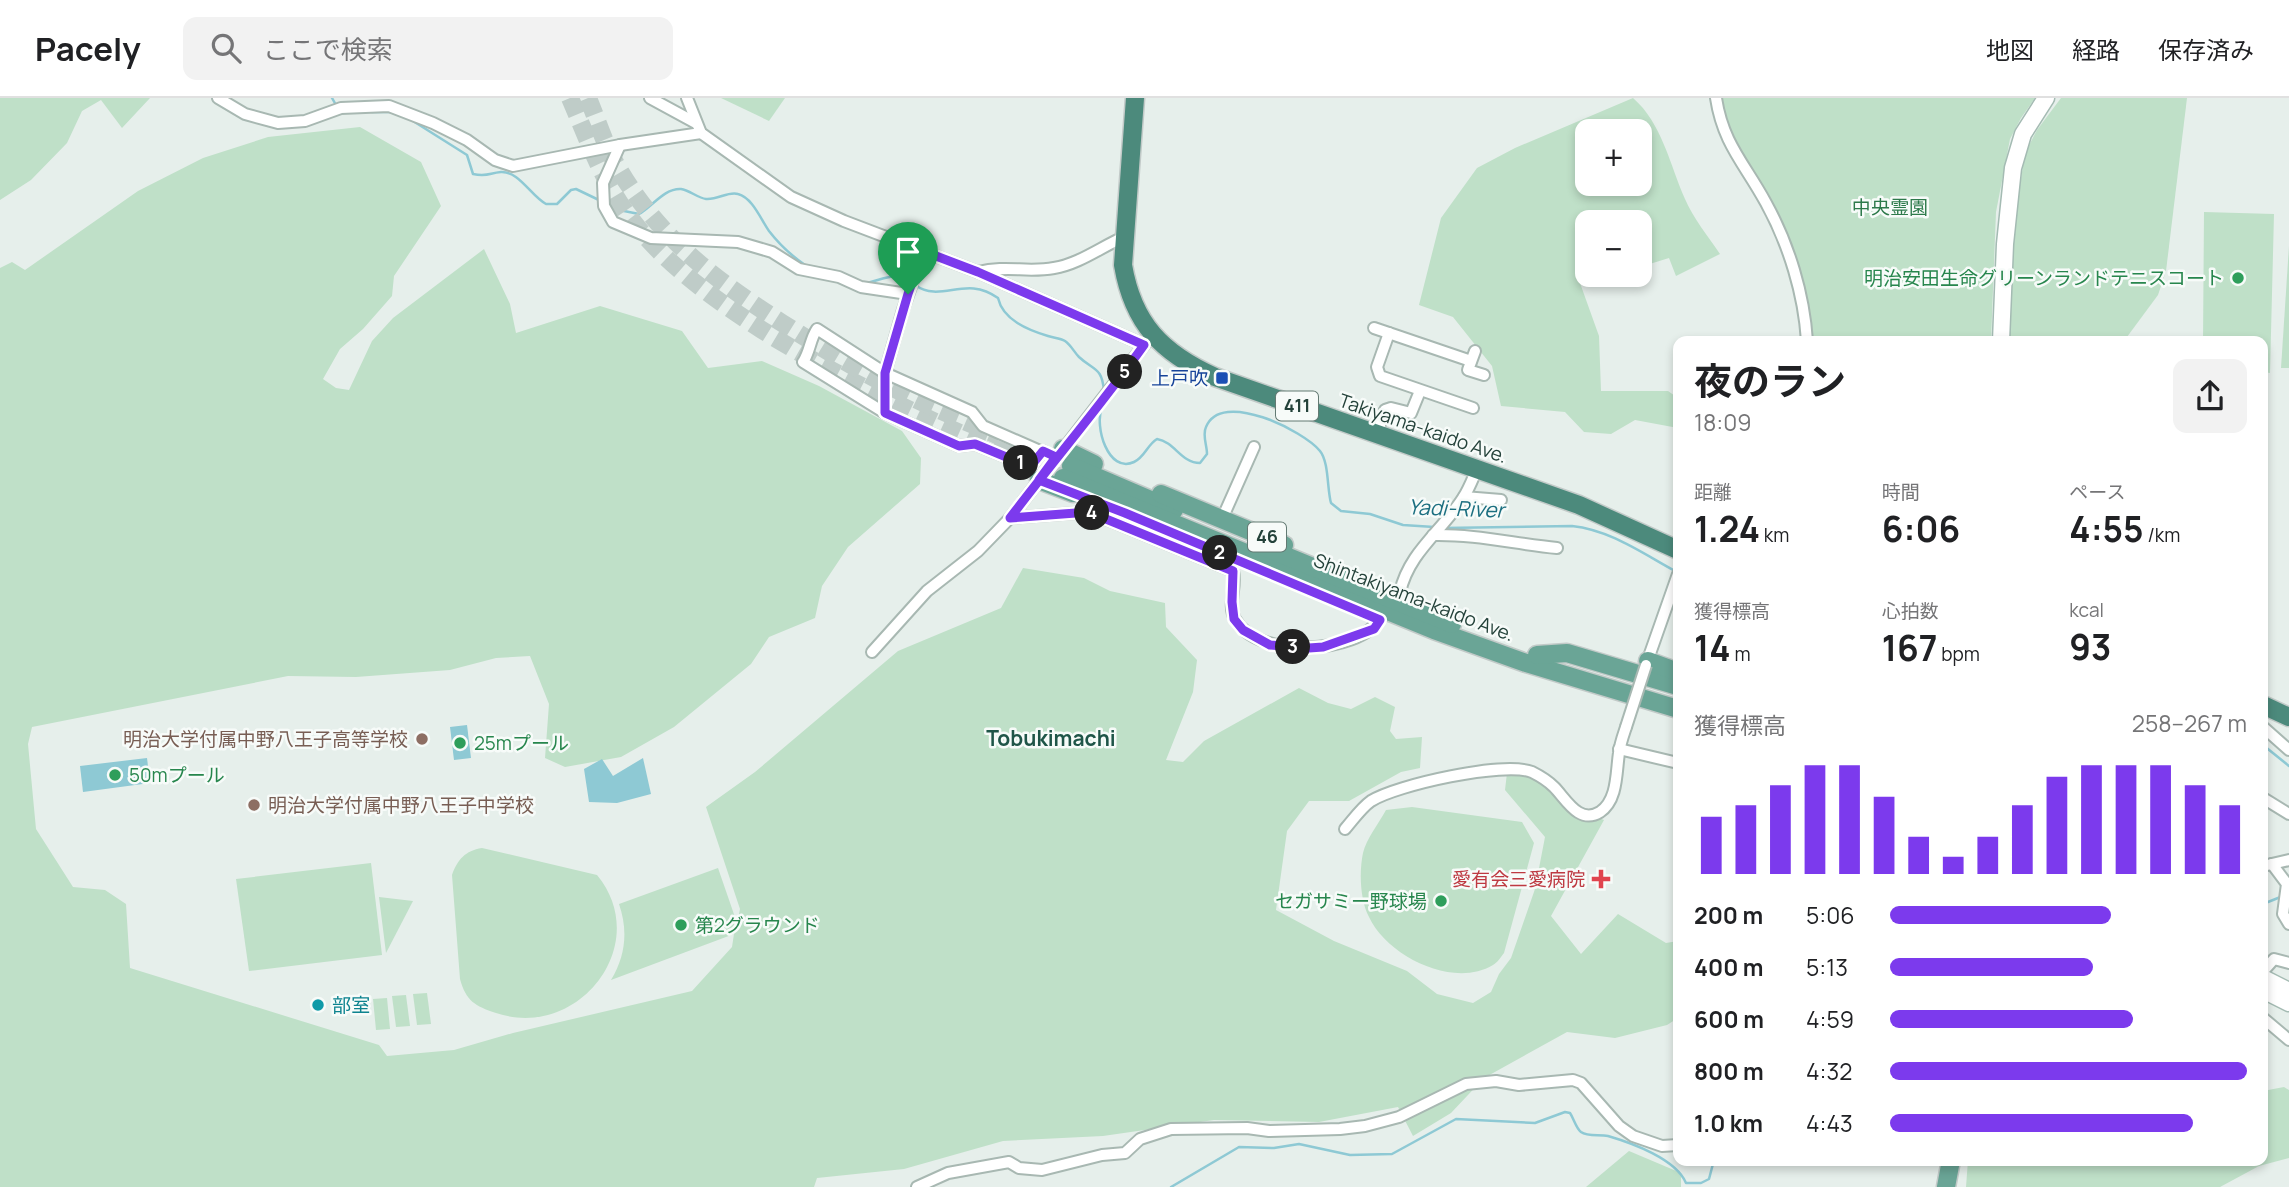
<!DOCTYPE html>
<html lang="ja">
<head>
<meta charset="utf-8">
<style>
  body { margin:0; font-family:Manrope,"Noto Sans JP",sans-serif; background:#f2f2f2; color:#202124; height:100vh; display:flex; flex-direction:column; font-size:26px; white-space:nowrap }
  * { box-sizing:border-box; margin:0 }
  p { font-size:23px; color:#757577 }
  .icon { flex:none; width:38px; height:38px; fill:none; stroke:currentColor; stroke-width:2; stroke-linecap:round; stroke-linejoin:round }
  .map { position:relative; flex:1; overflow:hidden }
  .details { position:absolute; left:1673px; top:238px; width:595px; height:830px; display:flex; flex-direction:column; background:#fff; border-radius:14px; box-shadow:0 4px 10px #0003 }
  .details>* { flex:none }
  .fabs { position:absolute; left:1575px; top:21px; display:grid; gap:14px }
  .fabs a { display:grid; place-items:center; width:77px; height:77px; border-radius:14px; background:#fff; box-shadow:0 4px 10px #0003; font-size:35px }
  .pin { position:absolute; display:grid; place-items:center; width:60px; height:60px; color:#fff; margin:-72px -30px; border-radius:50% 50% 50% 0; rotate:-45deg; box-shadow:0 0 7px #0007 }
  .pin .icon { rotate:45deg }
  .km { position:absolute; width:35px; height:35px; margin:-18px; border-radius:50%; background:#222; color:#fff; font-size:19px; line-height:35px; text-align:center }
  .round { display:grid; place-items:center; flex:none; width:74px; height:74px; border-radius:14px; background:#f2f2f2 }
  .head { display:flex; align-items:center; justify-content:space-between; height:119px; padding:0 21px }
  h1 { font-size:38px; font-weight:700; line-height:52px }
  .metrics { display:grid; grid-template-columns:repeat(3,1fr); gap:10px; height:119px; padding:7px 21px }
  .metrics div { display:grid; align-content:center }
  .metrics b { font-size:35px; font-weight:700 }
  .metrics small { font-size:19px; font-weight:400 }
  .metrics p { font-size:19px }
  .chart { height:196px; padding:14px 21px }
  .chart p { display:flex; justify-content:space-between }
  .chart svg { width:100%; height:126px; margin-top:7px; stroke:#7c3aed; stroke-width:6 }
  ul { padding:0 21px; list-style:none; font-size:23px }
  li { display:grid; grid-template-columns:112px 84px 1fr; align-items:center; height:52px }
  li i { height:18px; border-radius:9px; background:#7c3aed }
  header { display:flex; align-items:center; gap:42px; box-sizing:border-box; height:98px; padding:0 35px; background:#fff; border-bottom:2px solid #e0e0e0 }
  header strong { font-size:33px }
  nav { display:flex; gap:38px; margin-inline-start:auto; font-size:24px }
  .search { width:490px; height:63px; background:#f2f2f2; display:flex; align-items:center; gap:18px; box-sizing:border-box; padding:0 24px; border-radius:14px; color:#757577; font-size:26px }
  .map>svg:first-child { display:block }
</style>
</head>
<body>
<header>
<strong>Pacely</strong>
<div class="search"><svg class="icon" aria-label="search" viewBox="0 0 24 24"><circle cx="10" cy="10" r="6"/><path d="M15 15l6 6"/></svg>ここで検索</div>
<nav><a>地図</a><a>経路</a><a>保存済み</a></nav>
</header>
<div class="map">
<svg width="2289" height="1089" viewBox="0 0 2289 1089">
  <rect width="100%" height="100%" fill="#e6efeb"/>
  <g fill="#bfe0c8" fill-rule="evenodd">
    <path d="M0,0H150L122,30L101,2L82,13L67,45L31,82L0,102Z"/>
    <path d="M721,0H785L769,23Z"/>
    <path d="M1633,0C1662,25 1670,67 1685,101C1693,120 1708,138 1720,156L1676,178L1669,160L1640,169V124H1587V177H1615L1580,185L1599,238L1601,293H1668L1678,300V330L1635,322L1611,336L1584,334L1565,314L1501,308L1492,268L1453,219L1419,207L1441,120L1477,70L1515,50ZM1587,33H1640V86H1587Z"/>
    <path d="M1721,0H2035L2021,20L2010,41L1996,114L1991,243H1816L1812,238L1807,206L1786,135L1730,39Z"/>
    <path d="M2061,0H2187L2166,173L2158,197L2124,243H2009L2014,126L2025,55L2037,32Z"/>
    <path d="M360,29L421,64L441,108L394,178L392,198L363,231L340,251L323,281L336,290L349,292L372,243L393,220L484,151L510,206L516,235L600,208L682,233L708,270L762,263L819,288L902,333L921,360L920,386L848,449L822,488L815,520L769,539L751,566L674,629L621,659L565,669L545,660L549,606L530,558L496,560L450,572L356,579L288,578L32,629L28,646L36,731L73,789L105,792L126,806L130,870L379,947L387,958L454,952L513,935L692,893L732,849L734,836L611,882C626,857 628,832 619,806L718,770L737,825L740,811L706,709L755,674L898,553L1001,510L1023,470L1084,480L1110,493L1165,505L1166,529L1197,562L1193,594L1166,662L1183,664L1204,643L1299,590L1328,605L1351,611L1375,599L1395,609L1390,633L1396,641L1422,639L1420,670L1401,674L1349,703H1309L1287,733L1276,812L1334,843L1407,873L1437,896L1473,905L1491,894L1499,876L1511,860L1535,791L1545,739L1505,692L1507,675L1533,680L1564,705L1604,722L1551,818L1581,856L1618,816L1666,845L1678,843V920L1667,927L1615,940L1567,934L1484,980L1451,1015L1413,1038L1398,1009L1319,1024L1214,1022L1103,1038L1003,1043L904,1071L817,1080L814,1089H0V170L12,164L25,172L138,93L203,60L268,39Z"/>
    <path d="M2204,114L2274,116L2270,275L2263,274V243H2203Z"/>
    <path d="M2289,148V270H2281Z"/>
    <path d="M1412,709L1522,724L1534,745L1504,855C1501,859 1497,865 1493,867C1453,891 1387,858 1369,819C1360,802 1359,774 1363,755C1366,741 1379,725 1386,712Z"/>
    <path d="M482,750L597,777C654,846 578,943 496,915C475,908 466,903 460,881L452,777C458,761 465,753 482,750Z"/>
    <path d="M371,765L382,857L249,873L236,781Z"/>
    <path d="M379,799L413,803L386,855Z"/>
    <path d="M427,895L431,926L417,927L413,896Z"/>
    <path d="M406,897L410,928L396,929L392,898Z"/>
    <path d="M387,900L390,931L376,932L373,901Z"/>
    <path d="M2284,989L2289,992V1060L2259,1068L2220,1089H1966L1968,1062H2263V993Z"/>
    <path d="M1629,1053L1681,1075V1089H1586Z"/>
  </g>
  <g fill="#8ec9d4">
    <path d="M467,627L471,660L454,662L450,629Z"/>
    <path d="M147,660L150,685L83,694L80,668Z"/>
    <path d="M643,660L651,696L617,705L589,704L584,671L602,661L613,678Z"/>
  </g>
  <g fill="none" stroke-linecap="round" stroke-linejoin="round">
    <g stroke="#8ec9d4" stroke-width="2.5">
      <path d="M332,0L336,7"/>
      <path d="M372,14H394"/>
      <path d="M413,23L467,57L473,76C488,79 489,75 501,74C519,73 531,98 546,106H557L571,92L576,91L601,103"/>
      <path d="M607,106L619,112L639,116C652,109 664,90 681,91C689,92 698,100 706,101C718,102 728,93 738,96C753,100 761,122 769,133C779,146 792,158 805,167"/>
      <path d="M867,185C884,181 895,173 910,184"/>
      <path d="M915,187C942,206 965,176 998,200C1003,222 1028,232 1048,238C1054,240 1060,240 1065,243C1071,247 1074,254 1079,259C1094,273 1102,269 1104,293"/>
      <path d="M1102,309C1094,328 1108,376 1134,364C1145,359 1147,347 1157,341C1175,344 1181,365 1200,365L1207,356C1207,347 1202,337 1206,329C1221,291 1304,333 1320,353C1329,364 1327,391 1331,405L1341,413L1370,416L1403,427L1434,429"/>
      <path d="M1444,430L1572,428C1610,432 1642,455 1675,473"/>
      <path d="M2263,647L2289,668"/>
      <path d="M2263,806L2283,798"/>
      <path d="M1171,1089L1239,1049L1274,1050L1299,1046L1350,1057L1392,1056L1456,1021L1535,1025L1565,1014L1570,1015C1574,1021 1576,1030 1581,1034C1588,1039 1600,1036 1608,1038C1632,1045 1676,1061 1686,1085H1701L1709,1081L1714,1062"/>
    </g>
    <g stroke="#bfccc8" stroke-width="18" stroke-dasharray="18 9" stroke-linecap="butt">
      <path d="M570,0C586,37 600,76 623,110C658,161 711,199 762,232C858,292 960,336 1063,380"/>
      <path d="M588,0C598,24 606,51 620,73C660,141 717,183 782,225C819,248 857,272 897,292C930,309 965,323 999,338"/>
    </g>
    <g stroke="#a8b8b2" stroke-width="14">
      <g id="minor">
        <path d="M218,0L245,16L278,25L305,23L341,10L389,8L433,25L467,42L495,62L513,68L620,47L701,35"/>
        <path d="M650,0L696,25"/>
        <path d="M687,0L701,35L791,99L844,123L978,174L1144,247"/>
        <path d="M1716,0C1723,46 1745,66 1766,105C1789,147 1804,196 1807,243"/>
        <path d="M620,47L603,85L604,108L613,124L651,140L738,144L772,154L799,171L839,179L861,189L908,196"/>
        <path d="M923,153L903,212L885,275V315L959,348L975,346L1030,369L1043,353"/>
        <path d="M978,174C1007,167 1027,175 1054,170C1079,166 1101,149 1124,139"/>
        <path d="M1374,230L1471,263"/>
        <path d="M1389,235L1377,269L1380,278L1473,310"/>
        <path d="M1475,253L1468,272L1484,277"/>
        <path d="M885,315L803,264C810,254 810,241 817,231L885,275L972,314L983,328L1056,360"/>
        <path d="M1377,336L1385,312L1391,310L1411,315L1420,293"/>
        <path d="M1464,399L1501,402"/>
        <path d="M1010,420L1089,414L1233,473C1237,489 1227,506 1235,521C1257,562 1358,556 1380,521"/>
        <path d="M1222,421L1254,349"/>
        <path d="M1433,437C1475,436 1515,446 1557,450"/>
        <path d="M1400,494C1409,454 1442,433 1463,400C1469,391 1473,380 1477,371"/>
        <path d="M872,554L927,493L978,453L1010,420L1148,242"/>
        <path d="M1646,567L1678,476"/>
        <path d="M2263,629L2289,652"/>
        <path d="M1619,651L1678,665"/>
        <path d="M2263,700L2289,716"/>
        <path d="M1345,731C1353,722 1361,710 1371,703C1396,687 1504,663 1532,674C1538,677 1549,684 1554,689C1566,701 1579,727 1600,714C1618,702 1616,674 1619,655C1620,646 1623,638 1626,629"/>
        <path d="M2272,766L2287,786L2283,816L2289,826"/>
        <path d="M2263,768L2289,762"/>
        <path d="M2266,870L2274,861L2289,865"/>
        <path d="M2263,920L2289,942"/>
        <path d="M917,1089L948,1075L1009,1064L1019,1070L1042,1072L1102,1057L1125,1055L1140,1041L1171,1031L1247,1030L1269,1033L1340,1031L1365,1028L1399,1019L1466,986L1496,983L1519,987L1573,982L1581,985L1619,1028L1633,1038L1662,1048L1678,1047"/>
      </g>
    </g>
    <g stroke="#a4bbb3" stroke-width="19">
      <g id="secondary">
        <path d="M2001,243L2005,146L2013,70L2023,36L2046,0"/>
        <path d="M2263,880L2289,893"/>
        <path d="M2263,892L2289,905"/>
      </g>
    </g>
    <g stroke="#c2cac8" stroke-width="21">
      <g id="primary">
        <path d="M1063,351L1094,366"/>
        <path d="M1071,368L1174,412"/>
        <path d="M1063,380L1434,532L1526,565L1678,611"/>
        <path d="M1039,382L1073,395"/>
        <path d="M1161,396L1284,447"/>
        <path d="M1264,449L1452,526"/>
        <path d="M1537,557L1567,555L1678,588"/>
        <path d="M1648,563L1678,574"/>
        <path d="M1946,1089L1951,1062"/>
      </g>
    </g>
    <g stroke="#c2cac8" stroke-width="21">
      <g id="trunk">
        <path d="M1135,0L1123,167C1133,226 1162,255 1215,279L1579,407L1678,452"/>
        <path d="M2263,607L2289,619"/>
      </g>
    </g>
    <use href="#minor" stroke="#fff" stroke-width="10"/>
    <use href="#secondary" stroke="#fff" stroke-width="16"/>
    <use href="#primary" stroke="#6aa596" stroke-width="18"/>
    <use href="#trunk" stroke="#4c8a7c" stroke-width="18"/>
    <g stroke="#a8b8b2" stroke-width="14" stroke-linecap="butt">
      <path id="minor-bridge" d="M1626,629L1646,567"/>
    </g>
    <use href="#minor-bridge" stroke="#fff" stroke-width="10"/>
  </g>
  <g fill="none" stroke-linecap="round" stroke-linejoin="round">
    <g stroke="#fff" stroke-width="14">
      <path id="route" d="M908,196L885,275V315L959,348L975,346L1030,369L1043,353L1056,359L1039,382L1125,415L1380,522L1374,531L1323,549L1309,550L1270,547L1243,532L1234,521L1232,504L1233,473L1089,414L1010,420C1054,362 1102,306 1144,247L978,174L923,153L908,196"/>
    </g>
    <use href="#route" stroke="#7c3aed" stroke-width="9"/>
  </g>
  <g fill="#2e9e5b" stroke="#f7fbf9" stroke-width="2.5">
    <circle cx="2238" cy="180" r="7"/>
    <circle cx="460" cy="645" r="7"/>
    <circle cx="115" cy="677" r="7"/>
    <circle cx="1441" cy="803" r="7"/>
    <circle cx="681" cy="827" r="7"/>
  </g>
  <rect fill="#1a4fb4" stroke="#f7fbf9" stroke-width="2.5" x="1215" y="273" width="14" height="14" rx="3.5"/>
  <g fill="#8d6e63" stroke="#f7fbf9" stroke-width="2.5">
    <circle cx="422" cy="641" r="7"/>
    <circle cx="254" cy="707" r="7"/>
  </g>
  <path fill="#e0444e" stroke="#f7fbf9" stroke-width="2.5" d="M1597.5 770.5h7v7h7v7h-7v7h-7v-7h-7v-7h7z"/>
  <circle fill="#0f9aa8" stroke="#f7fbf9" stroke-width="2.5" cx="318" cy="907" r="7"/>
  <g text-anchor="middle" stroke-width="5" stroke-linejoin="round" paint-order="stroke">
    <g fill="#f7fbf9" stroke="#637a73" stroke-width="2">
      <rect x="1276" y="293.5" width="42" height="29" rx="5"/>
      <rect x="1248" y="424.5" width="38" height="29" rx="5"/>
    </g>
    <g font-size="18" font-weight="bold" fill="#24423a">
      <text x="1297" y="314">411</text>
      <text x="1267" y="445">46</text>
    </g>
    <g font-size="19" fill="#2d7a4b" stroke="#f7fbf9">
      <text x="1890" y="116">中央霊園</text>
    </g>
    <g font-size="19" fill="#27864d" stroke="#f7fbf9" text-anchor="start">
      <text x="2224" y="187" text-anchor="end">明治安田生命グリーンランドテニスコート</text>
      <text x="474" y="652">25mプール</text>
      <text x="129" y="684">50mプール</text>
      <text x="1427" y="810" text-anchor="end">セガサミー野球場</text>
      <text x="695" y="834">第2グラウンド</text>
    </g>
    <g font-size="19" fill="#164399" stroke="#f7fbf9" text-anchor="end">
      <text x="1208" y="287">上戸吹</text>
    </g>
    <g font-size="19" fill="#24423a" stroke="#f7fbf9">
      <text transform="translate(1423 330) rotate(19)" y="7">Takiyama-kaido Ave.</text>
      <text transform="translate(1414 499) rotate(21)" y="7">Shintakiyama-kaido Ave.</text>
    </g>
    <g font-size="19" fill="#785e54" stroke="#f7fbf9" text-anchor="end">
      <text x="408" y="648">明治大学付属中野八王子高等学校</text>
      <text x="268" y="714" text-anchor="start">明治大学付属中野八王子中学校</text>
    </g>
    <g font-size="19" fill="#be3a42" stroke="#f7fbf9" text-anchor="end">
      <text x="1585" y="788">愛有会三愛病院</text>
    </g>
    <g font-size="19" fill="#0d838f" stroke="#f7fbf9" text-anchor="start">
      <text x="332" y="914">部室</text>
    </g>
    <g font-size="21" font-style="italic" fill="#1c6f80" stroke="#f7fbf9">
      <text transform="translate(1456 411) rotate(2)" y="7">Yadi-River</text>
    </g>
    <g font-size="21" font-weight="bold" fill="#1f5548" stroke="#f7fbf9">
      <text x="1051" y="648">Tobukimachi</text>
    </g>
  </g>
</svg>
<div class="fabs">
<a>+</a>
<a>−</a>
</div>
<div class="pin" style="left:908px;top:196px;background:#1e9e55"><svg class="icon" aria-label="arrive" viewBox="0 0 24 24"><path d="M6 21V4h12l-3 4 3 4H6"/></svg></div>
<b class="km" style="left:1021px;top:365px">1</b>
<b class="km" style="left:1220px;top:455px">2</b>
<b class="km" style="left:1293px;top:549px">3</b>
<b class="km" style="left:1092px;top:415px">4</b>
<b class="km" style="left:1125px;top:274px">5</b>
<section class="details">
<div class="head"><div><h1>夜のラン</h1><p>18:09</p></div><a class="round"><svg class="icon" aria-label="share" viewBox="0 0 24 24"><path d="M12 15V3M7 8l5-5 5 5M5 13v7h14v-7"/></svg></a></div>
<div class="metrics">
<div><p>距離</p><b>1.24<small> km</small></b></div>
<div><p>時間</p><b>6:06</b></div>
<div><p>ペース</p><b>4:55<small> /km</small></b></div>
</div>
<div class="metrics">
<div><p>獲得標高</p><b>14<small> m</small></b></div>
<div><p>心拍数</p><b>167<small> bpm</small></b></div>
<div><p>kcal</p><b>93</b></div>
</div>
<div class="chart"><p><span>獲得標高</span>258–267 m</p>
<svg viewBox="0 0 160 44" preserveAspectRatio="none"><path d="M5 44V24M15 44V20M25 44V13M35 44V6M45 44V6M55 44V17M65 44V31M75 44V38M85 44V31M95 44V20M105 44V10M115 44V6M125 44V6M135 44V6M145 44V13M155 44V20"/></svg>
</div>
<ul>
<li><b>200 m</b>5:06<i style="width:62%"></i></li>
<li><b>400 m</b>5:13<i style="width:57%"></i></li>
<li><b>600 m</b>4:59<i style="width:68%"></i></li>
<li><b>800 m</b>4:32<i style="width:100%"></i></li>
<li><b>1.0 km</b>4:43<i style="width:85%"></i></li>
</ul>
</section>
</div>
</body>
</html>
